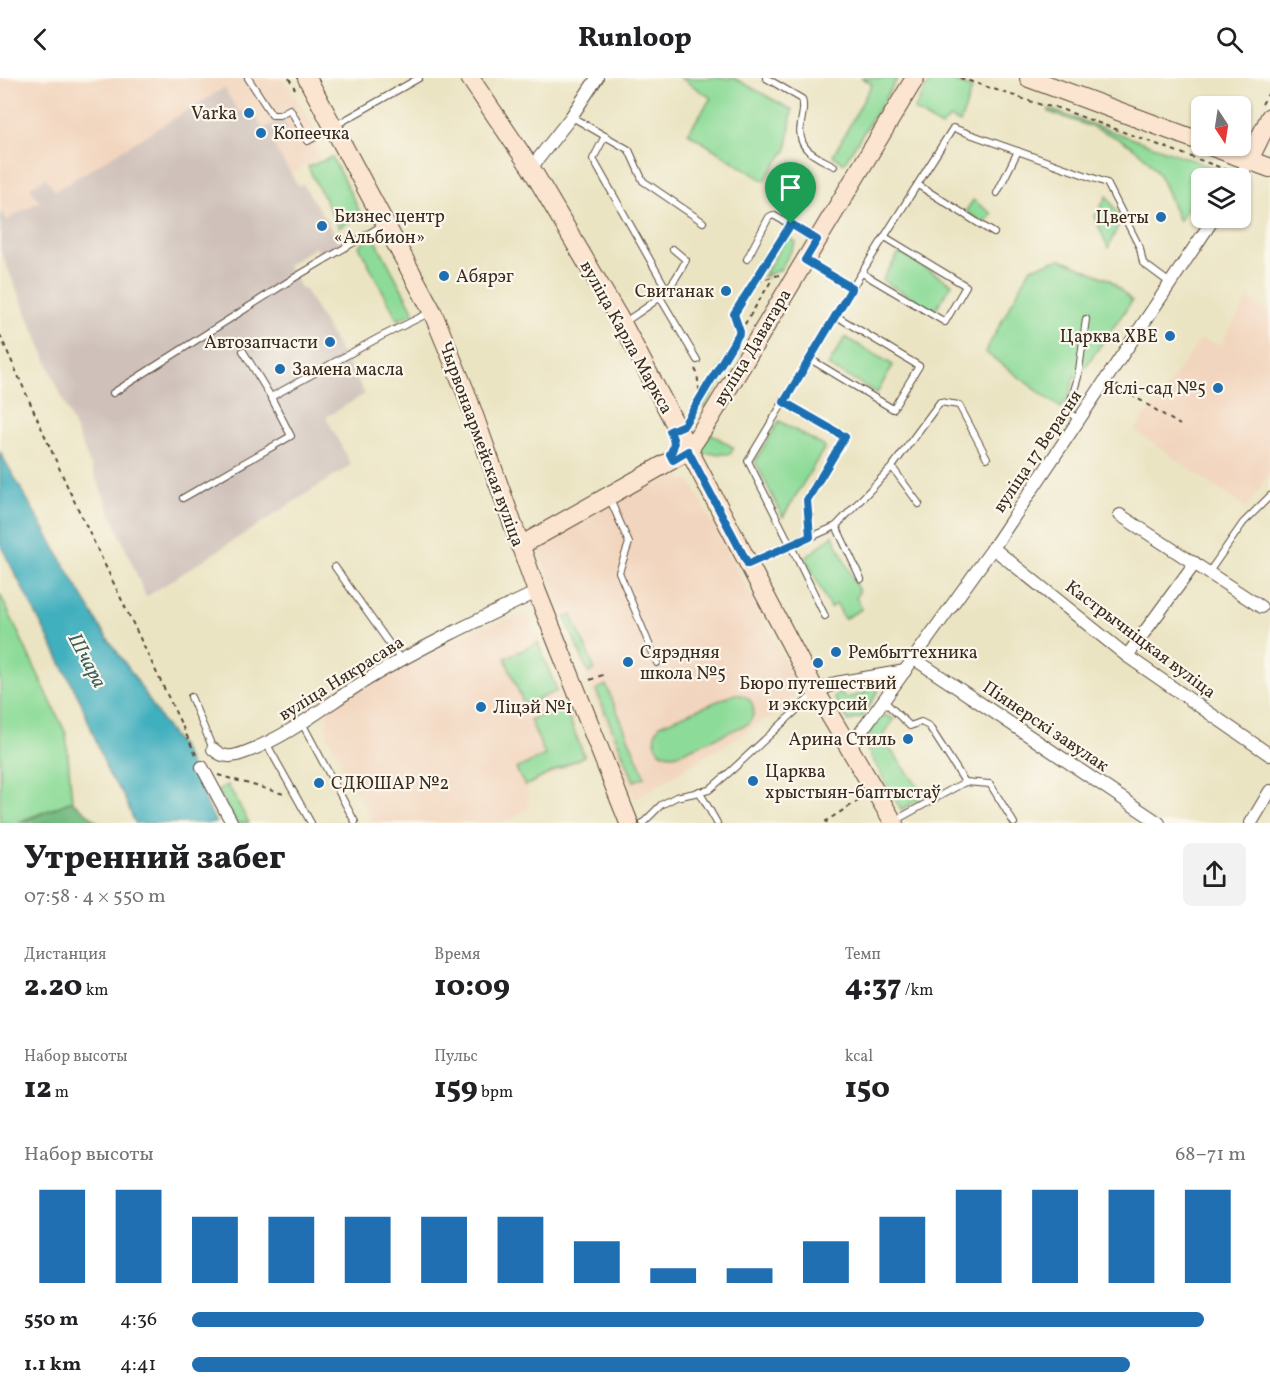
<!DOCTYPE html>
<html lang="ru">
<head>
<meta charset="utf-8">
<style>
  body { margin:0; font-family:Vollkorn,serif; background:#f2f2f2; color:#202124; height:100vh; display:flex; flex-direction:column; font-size:22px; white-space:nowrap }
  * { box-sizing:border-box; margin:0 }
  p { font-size:20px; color:#757577 }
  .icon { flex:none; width:33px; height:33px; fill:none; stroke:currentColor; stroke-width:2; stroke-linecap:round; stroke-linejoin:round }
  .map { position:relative; height:745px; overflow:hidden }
  .drawer { display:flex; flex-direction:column; background:#fff; flex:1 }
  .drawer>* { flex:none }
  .needle { width:39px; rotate:168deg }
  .controls { position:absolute; left:1191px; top:18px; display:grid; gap:12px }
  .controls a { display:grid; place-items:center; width:60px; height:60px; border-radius:9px; background:#fff; box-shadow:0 2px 4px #0004; font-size:30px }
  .pin { position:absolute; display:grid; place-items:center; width:51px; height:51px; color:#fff; margin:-62px -26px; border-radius:50% 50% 50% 0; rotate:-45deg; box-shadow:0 0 6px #0007 }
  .pin .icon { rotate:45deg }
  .round { display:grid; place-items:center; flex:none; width:63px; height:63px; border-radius:9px; background:#f2f2f2 }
  .head { display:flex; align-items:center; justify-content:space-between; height:102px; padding:0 24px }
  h1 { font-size:33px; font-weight:800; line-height:45px }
  .metrics { display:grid; grid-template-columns:repeat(3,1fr); gap:9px; height:102px; padding:6px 24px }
  .metrics div { display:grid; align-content:center }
  .metrics b { font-size:30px; font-weight:800 }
  .metrics small { font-size:16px; font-weight:400 }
  .metrics p { font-size:16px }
  .chart { height:168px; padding:12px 24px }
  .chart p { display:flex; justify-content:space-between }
  .chart svg { width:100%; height:108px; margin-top:6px; stroke:#1f6fb2; stroke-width:6 }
  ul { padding:0 24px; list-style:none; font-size:20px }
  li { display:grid; grid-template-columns:96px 72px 1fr; align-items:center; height:45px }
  li i { height:15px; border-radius:8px; background:#1f6fb2 }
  header { display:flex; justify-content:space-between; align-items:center; height:78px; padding:0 24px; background:#fff; font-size:27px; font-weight:800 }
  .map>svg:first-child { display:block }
</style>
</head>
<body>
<header><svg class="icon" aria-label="back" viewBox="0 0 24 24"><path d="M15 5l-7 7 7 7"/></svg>Runloop<svg class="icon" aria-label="search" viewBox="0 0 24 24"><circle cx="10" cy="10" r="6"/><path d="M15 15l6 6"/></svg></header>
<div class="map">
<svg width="1270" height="745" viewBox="0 0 1270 745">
  <rect width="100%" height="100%" fill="#fbf7ec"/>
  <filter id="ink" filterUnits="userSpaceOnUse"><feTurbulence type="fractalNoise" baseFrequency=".0167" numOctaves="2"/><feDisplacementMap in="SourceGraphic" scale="12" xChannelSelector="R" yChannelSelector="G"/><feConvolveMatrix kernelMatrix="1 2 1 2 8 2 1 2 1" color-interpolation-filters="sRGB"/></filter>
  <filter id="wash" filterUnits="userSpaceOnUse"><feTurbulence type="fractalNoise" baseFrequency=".008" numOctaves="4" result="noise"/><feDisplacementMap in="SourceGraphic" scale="24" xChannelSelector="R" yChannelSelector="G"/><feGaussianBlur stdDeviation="1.35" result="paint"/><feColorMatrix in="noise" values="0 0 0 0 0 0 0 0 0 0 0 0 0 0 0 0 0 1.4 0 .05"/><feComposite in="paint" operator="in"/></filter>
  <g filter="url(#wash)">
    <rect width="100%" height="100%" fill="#ebe4c3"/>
    <g fill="#f2d5be">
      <path d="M0,0H284L321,61L314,68L320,79L291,96L283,83L265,95L239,35L224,11L54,114L46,100L39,123L7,143L0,132Z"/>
      <path d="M1249,220L1270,234V394L1246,430L1135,353L1201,261L1220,267Z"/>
      <path d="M670,393L692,406L792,597L795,611L794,619L788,628L635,721L595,623L538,468Z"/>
      <path d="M528,536L587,679L527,709L529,731L503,745H373L327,657L328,628L399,593L439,569L481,550Z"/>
    </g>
    <path fill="#cfc1ba" d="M224,10L239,35L250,29L263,51L282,40L289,51L271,63L298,108L303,106L342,167L322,179L315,169L287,187L301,211L304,210L365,316L326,339L351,387L146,519L0,172V132L7,142L39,123L30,109L46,100L55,113Z"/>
    <g fill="#8ddb98" stroke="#64825b" stroke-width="1.5">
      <path d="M681,0H734L792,32L787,71L764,103L688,55L711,20Z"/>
      <path d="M862,0H898L844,85L833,78L872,6Z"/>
      <path d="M931,0H946L972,11L960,45L950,40L941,49L914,32Z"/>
      <path d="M1049,31L1232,96L1229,100H1202L1201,110L1179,143C1172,128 1167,110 1158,95C1136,59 1086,48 1049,34Z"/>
      <path d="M332,79L362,138L339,149L308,89Z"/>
      <path d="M1107,118L1121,141L1108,170L1095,139Z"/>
      <path d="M973,122L992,136L984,146L966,133Z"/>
      <path d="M373,157L414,234L398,242L359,168Z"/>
      <path d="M787,159L796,164L780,192L763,199Z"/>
      <path d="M900,174L952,206L934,234L882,202Z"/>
      <path d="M1061,181L1110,202L1132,223L1078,299L1074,298L1070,317L1061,330L985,274L1031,190Z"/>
      <path d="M845,259L893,287L877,315L828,288Z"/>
      <path d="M734,267L741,272L704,331L702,322Z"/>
      <path d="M779,343L825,369L783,439L755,383Z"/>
      <path d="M710,355L734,370L730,376L697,375Z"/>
      <path d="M833,457L859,514L856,519L862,531L844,541L837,526L830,530L806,480Z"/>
      <path d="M0,516L66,656L72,723L16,745H0Z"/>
      <path d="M572,537L595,592L589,595L565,540Z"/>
      <path d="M538,565L557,613L524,627L505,580Z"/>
      <path d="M877,603L879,612L862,639L849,643L834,620L839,612L845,620L864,616L867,604Z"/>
      <path d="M606,607L645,699L634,703L596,612Z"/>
      <path d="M735,616C753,617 759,633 748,646L678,676C659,681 647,662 660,647Z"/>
      <path d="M564,628L584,678L525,708L516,691L545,677L530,642Z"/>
      <path d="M883,637L894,641L882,660L925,718L901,732L867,671L871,658L869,653Z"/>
      <path d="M228,707L249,745H236L218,712Z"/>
    </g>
    <path fill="#72bb80" stroke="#56724f" stroke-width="1.5" d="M72,723L99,745H19Z"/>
    <path fill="#41afbe" stroke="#3e6c6e" stroke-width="1.5" d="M0,374L103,554L134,598L164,646L181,669L201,709L207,727L216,745H135L123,716L109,697L81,624L0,466Z"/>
  </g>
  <g filter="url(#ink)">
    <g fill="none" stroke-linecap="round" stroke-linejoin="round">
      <g stroke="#554637" stroke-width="8">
        <g id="lane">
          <path d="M248,0L272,37H279L290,31L308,63L419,0"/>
          <path d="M766,0L802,21C805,30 802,36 801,45C796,72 814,77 834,88"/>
          <path d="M572,39L629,72L643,103L703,144"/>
          <path d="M605,58L593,81L667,212"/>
          <path d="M918,107L994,155"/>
          <path d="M997,115L1018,73"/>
          <path d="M747,181L769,139L773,137L817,162"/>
          <path d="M808,184L852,210"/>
          <path d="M862,195L945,244L966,208L885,159"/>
          <path d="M661,221L697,282"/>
          <path d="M623,245C655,224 668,218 686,182L673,171"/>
          <path d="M243,273L271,319"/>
          <path d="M810,281L893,331L919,288L836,238"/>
          <path d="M113,315L294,200L383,147"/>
          <path d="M784,324L845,359L807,422L810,459"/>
          <path d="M1078,343L1071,335L1069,329L1078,299L1086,241"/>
          <path d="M987,380L959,327L940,324L892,389L836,448L791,468L748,383L852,210L953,50L1107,105L1140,170L1143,185L1170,205"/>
          <path d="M892,389L919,426"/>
          <path d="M609,419L629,465L619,494L657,585"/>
          <path d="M183,420L291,358L271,319L380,259L429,235"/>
          <path d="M836,448L861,501"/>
          <path d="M750,485L791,468L825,538"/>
          <path d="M335,489L401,582"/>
          <path d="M1209,494L1243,445L1270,418"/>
          <path d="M191,619L213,671"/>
          <path d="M884,623L910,648L921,644L929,648L965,704"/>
          <path d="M302,645L355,744"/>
          <path d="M269,670L311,745"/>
          <path d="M699,713L717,745"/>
          <path d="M896,742L965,704L990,706L1014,745"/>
          <path d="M643,745L661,727L676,719L709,712L732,692L815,615"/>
        </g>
      </g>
      <g stroke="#554637" stroke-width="14">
        <g id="street">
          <path d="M531,90L571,39L597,0"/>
          <path d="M1240,100L1249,82"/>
          <path d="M1120,437L1261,529"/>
          <path d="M993,470L1127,578L1270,677"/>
          <path d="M1127,578L1195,485"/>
          <path d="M913,580L1159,745"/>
          <path d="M816,614L836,605L905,593"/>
          <path d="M850,669L993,470L1214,140"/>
          <path d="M213,671C224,681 233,679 246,674C289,658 325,628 363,604C419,570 478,542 537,514"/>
          <path d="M202,689L232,745"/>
          <path d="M1251,745L1270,713"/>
        </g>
      </g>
      <g stroke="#554637" stroke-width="20">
        <g id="secondary">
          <path d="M307,0L432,233L466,315L537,514L629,745"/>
          <path d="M470,0L531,90L622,245L816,614L894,745"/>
          <path d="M1029,0L1202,64"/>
          <path d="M1210,68L1270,90"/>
          <path d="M1249,82L1270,39"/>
          <path d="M520,468L688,373L709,342L915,0"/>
        </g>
      </g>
      <g stroke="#554637" stroke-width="2" stroke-dasharray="4.5 4.5" stroke-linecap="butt">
        <path d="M289,0L295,11"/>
        <path d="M960,0L1045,28L1055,29L1230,93"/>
        <path d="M1262,26L1270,13"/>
        <path d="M1240,62L1247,52"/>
        <path d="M755,204L786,153"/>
        <path d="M740,254L773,200"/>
        <path d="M0,257L69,412L197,679"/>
        <path d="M695,291L697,295L701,327"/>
        <path d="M1116,307L1180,347"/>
        <path d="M687,341L740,254L734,236L755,204L779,197"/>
        <path d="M590,602L605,596"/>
        <path d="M218,697L284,716"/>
        <path d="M827,745L826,743L861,721"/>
      </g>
      <use href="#lane" stroke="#fff" stroke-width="6"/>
      <use href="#street" stroke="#fff" stroke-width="12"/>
      <use href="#secondary" stroke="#fce5d0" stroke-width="18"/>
    </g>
  </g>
  <g fill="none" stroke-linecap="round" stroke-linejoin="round" filter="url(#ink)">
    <g stroke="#fff" stroke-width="12">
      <path id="route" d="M791,146L817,162L805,182L852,210L784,324L845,359L807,422L810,459L748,486L688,373L673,382L670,376C676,367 674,362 670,353L684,347L740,254L734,236Z"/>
    </g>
    <use href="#route" stroke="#1f6fb2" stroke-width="8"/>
  </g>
  <g fill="#1f6fb2" stroke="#fbf7ec" stroke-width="2">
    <circle cx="249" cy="35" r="6"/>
    <circle cx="261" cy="55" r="6"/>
    <circle cx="1161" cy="139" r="6"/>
    <circle cx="322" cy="148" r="6"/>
    <circle cx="444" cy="198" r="6"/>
    <circle cx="726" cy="213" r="6"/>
    <circle cx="1170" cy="258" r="6"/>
    <circle cx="330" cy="264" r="6"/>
    <circle cx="280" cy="291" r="6"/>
    <circle cx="1218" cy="310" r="6"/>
    <circle cx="836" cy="574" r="6"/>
    <circle cx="628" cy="584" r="6"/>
    <circle cx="818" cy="585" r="6"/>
    <circle cx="481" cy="629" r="6"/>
    <circle cx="908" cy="661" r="6"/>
    <circle cx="753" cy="703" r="6"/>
    <circle cx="319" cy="705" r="6"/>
  </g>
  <g text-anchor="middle" stroke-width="4.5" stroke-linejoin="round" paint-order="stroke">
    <g font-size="18" fill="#3b2a1e" stroke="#fbf7ec" text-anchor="start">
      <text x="237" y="41" text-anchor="end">Varka</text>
      <text x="273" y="61">Копеечка</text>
      <text x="334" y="144">Бизнес центр<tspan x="334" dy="21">«Альбион»</tspan></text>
      <text x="1149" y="145" text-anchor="end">Цветы</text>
      <text x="456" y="204">Абярэг</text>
      <text x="714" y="219" text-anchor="end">Свитанак</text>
      <text x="1158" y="264" text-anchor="end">Царква ХВЕ</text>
      <text x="318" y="270" text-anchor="end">Автозапчасти</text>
      <text x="292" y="297">Замена масла</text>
      <text x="1206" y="316" text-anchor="end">Яслі-сад №5</text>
      <text x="640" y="580">Сярэдняя<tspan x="640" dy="21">школа №5</tspan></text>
      <text x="848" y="580">Рембыттехника</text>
      <text x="818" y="611" text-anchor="middle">Бюро путешествий<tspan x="818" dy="21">и экскурсий</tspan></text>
      <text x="493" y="635">Ліцэй №1</text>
      <text x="896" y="667" text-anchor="end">Арина Стиль</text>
      <text x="765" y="699">Царква<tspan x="765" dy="21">хрыстыян-баптыстаў</tspan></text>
      <text x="331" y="711">СДЮШАР №2</text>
    </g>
    <g font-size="18" fill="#3b2a1e" stroke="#fbf7ec">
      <text transform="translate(627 259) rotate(61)" y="6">вуліца Карла Маркса</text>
      <text transform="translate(752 269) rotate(-59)" y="6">вуліца Даватара</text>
      <text transform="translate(482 366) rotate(70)" y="6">Чырвонаармейская вуліца</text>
      <text transform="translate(1037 373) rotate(-56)" y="6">вуліца 17 Верасня</text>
      <text transform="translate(1141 561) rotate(37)" y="6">Кастрычніцкая вуліца</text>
      <text transform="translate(341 600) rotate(-32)" y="6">вуліца Някрасава</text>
      <text transform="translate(1046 648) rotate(34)" y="6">Піянерскі завулак</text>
    </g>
    <g font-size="20" font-style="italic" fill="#3d5f5e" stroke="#fbf7ec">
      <text transform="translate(88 582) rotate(62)" y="7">Шчара</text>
    </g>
  </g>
</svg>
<div class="controls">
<a><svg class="needle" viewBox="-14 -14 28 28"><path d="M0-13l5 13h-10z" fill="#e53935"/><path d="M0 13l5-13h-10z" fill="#757577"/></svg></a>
<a><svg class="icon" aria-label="layers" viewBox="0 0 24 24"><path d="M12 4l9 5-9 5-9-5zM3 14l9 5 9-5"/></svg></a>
</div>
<div class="pin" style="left:791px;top:146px;background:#1e9e55"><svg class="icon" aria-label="arrive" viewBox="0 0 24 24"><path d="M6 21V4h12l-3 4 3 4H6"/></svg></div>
</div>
<section class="drawer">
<div class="head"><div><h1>Утренний забег</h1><p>07:58 · 4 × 550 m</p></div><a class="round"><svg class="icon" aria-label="share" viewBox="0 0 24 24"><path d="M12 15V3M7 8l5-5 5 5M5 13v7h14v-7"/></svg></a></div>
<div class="metrics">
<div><p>Дистанция</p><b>2.20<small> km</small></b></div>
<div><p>Время</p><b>10:09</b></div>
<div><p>Темп</p><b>4:37<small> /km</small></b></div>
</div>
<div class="metrics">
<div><p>Набор высоты</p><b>12<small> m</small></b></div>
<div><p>Пульс</p><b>159<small> bpm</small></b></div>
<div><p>kcal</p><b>150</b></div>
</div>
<div class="chart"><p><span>Набор высоты</span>68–71 m</p>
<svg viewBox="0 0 160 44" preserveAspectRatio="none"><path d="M5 44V6M15 44V6M25 44V17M35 44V17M45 44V17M55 44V17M65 44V17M75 44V27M85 44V38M95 44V38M105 44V27M115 44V17M125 44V6M135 44V6M145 44V6M155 44V6"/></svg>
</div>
<ul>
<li><b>550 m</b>4:36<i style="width:96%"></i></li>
<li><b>1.1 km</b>4:41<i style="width:89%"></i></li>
</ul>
</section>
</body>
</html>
